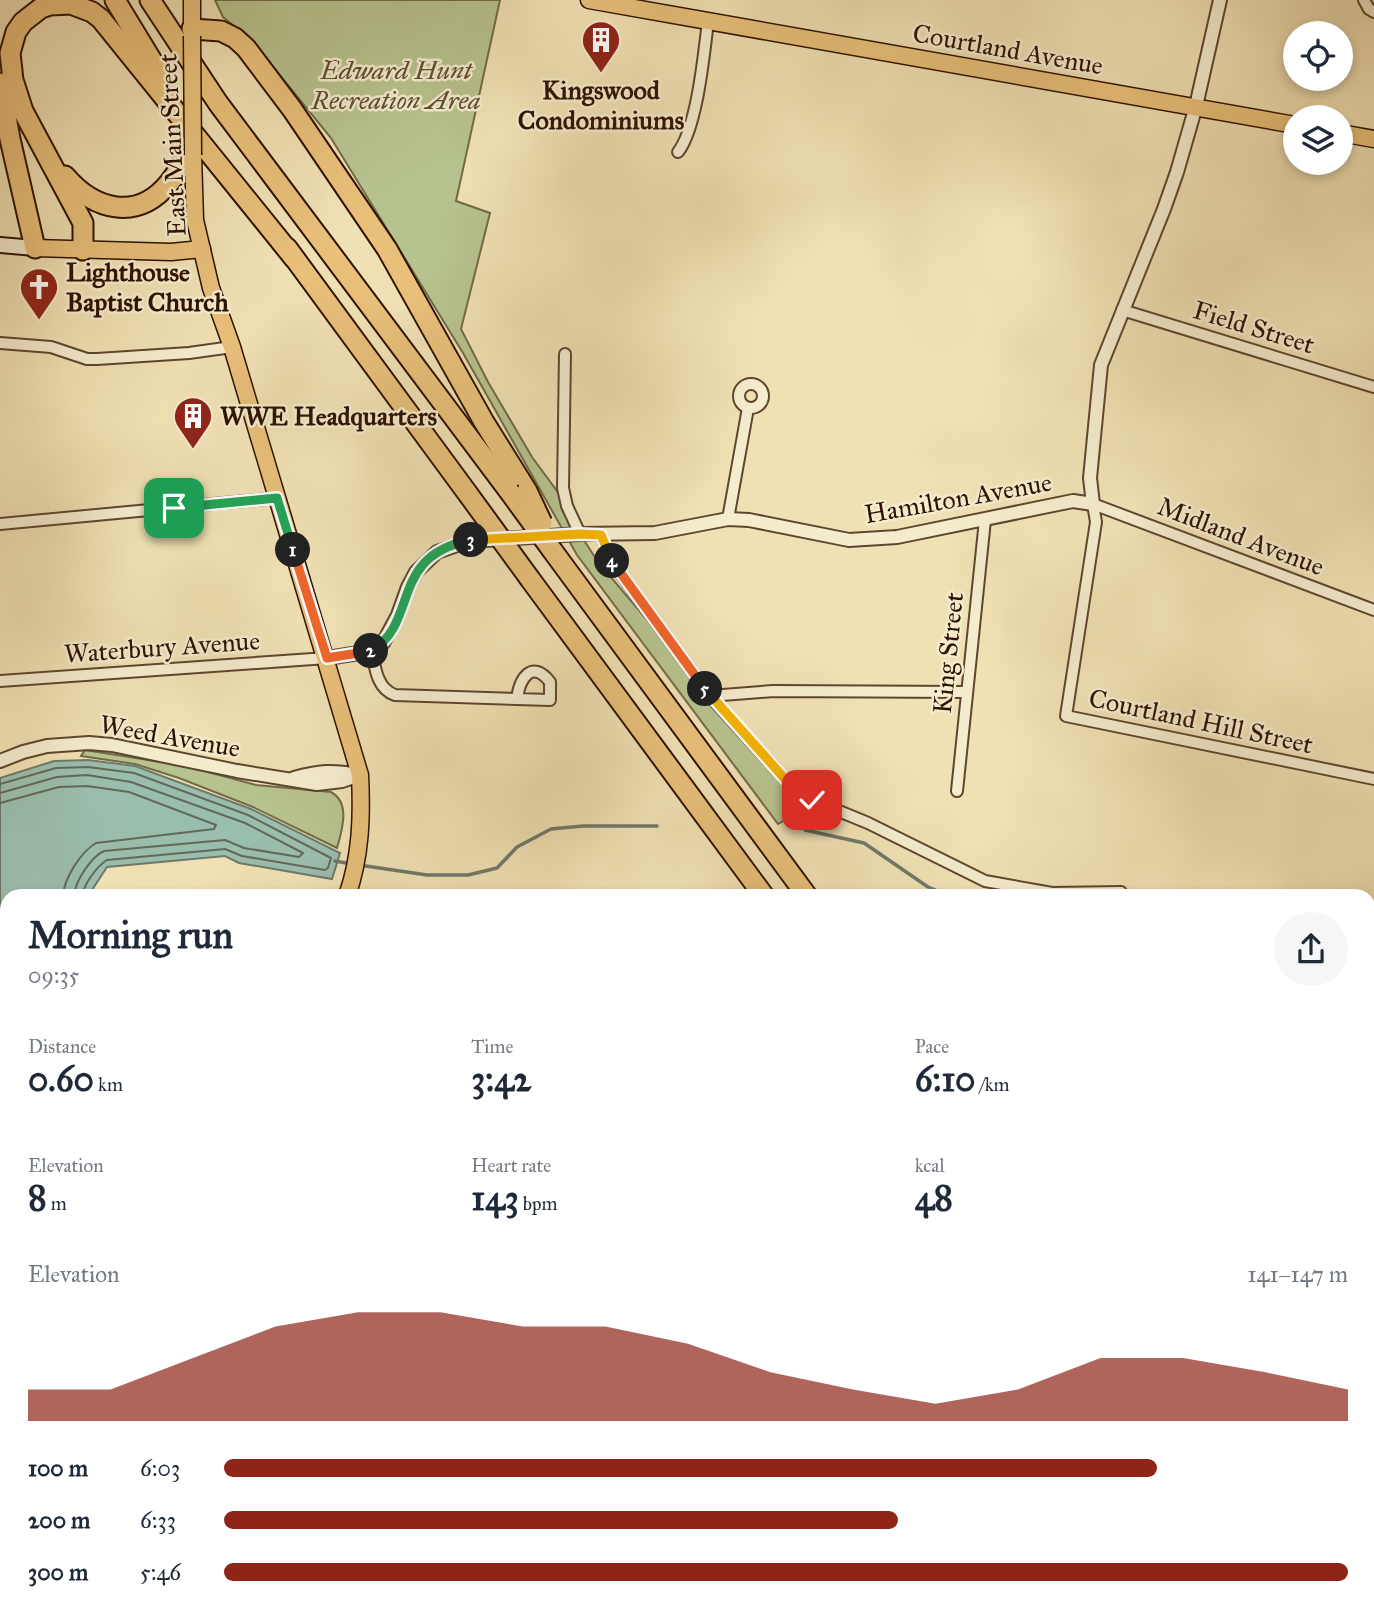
<!DOCTYPE html>
<html lang="en">
<head>
<meta charset="utf-8">
<style>
  body { margin:0; font-family:"IM FELL Great Primer",serif; background:#f6f6f7; color:#1f2937; height:100vh; display:flex; flex-direction:column; font-size:26px; white-space:nowrap }
  * { box-sizing:border-box; margin:0 }
  p { font-size:23px; color:#747a83 }
  .icon { flex:none; width:38px; height:38px; fill:none; stroke:currentColor; stroke-width:2; stroke-linecap:round; stroke-linejoin:round }
  .map { position:relative; flex:1; overflow:hidden }
  .panel { position:absolute; left:0px; top:889px; width:1376px; height:726px; display:flex; flex-direction:column; background:#fff; border-radius:21px 21px 0 0; box-shadow:0 4px 10px #0003 }
  .panel>* { flex:none }
  .fabs { position:absolute; left:1283px; top:21px; display:grid; gap:14px }
  .fabs a { display:grid; place-items:center; width:70px; height:70px; border-radius:50%; background:#fff; box-shadow:0 4px 10px #0003; font-size:35px }
  .pin { position:absolute; display:grid; place-items:center; width:60px; height:60px; color:#fff; margin:-30px; border-radius:14px; box-shadow:0 4px 10px #0006 }
  .km { position:absolute; width:35px; height:35px; margin:-18px; border-radius:50%; background:#222; color:#fff; font-size:19px; line-height:35px; text-align:center }
  .round { display:grid; place-items:center; flex:none; width:74px; height:74px; border-radius:37px; background:#f6f6f7 }
  .overview { display:flex; align-items:center; justify-content:space-between; height:119px; padding:0 28px }
  h1 { font-size:38px; font-weight:700; line-height:52px }
  .stats { display:grid; grid-template-columns:repeat(3,1fr); gap:10px; height:119px; padding:7px 28px }
  .stats div { display:grid; align-content:center }
  .stats b { font-size:35px; font-weight:700 }
  .stats small { font-size:19px; font-weight:400 }
  .stats p { font-size:19px }
  .chart { height:196px; padding:14px 28px }
  .chart p { display:flex; justify-content:space-between }
  .chart svg { width:100%; height:126px; margin-top:7px; fill:#8f2418; opacity:.7 }
  ul { padding:0 28px; list-style:none; font-size:23px }
  li { display:grid; grid-template-columns:112px 84px 1fr; align-items:center; height:52px }
  li i { height:18px; border-radius:9px; background:#8f2418 }
  .map>svg:first-child { display:block }
</style>
</head>
<body>
<div class="map">
<svg width="1374" height="1615" viewBox="0 0 1374 1615">
  <rect width="100%" height="100%" fill="#f0e1b4"/>
  <filter id="stains"><feTurbulence type="fractalNoise" baseFrequency=".00286" numOctaves="4"/><feColorMatrix values="0 0 0 0 .2 0 0 0 0 .09 0 0 0 0 .02 0 0 0 .5 -.17"/></filter>
  <radialGradient id="worn" r=".72"><stop offset=".6" stop-color="#630" stop-opacity="0"/><stop offset="1" stop-color="#630" stop-opacity=".3"/></radialGradient>
  <g fill="#b7c38f" stroke="#726a48" stroke-width="2">
    <path d="M215,0H500L456,201L490,213L461,329L488,382L532,457L557,491L569,517L598,562L703,686L731,728L794,794L810,806L778,824L577,555L463,353L331,138L252,41L223,17Z"/>
    <path d="M85,750L186,766L256,785L331,792C351,803 342,830 337,848L253,807L179,778L135,764L81,756Z"/>
  </g>
  <path fill="#9abead" stroke="#6f7969" stroke-width="2" d="M88,760L135,766L251,809L340,853L332,879L239,863L225,856L107,867L88,896H7V960L0,963V778L54,761Z"/>
  <g fill="none" stroke-linecap="round" stroke-linejoin="round">
    <g stroke="#646858" stroke-width="2">
      <path d="M0,784L56,768L88,767L134,773L248,815L331,858L328,868L325,870L242,856L225,849L107,860C97,866 84,884 82,896"/>
      <path d="M0,793L57,777L87,775L131,782L245,823L303,853L299,857L244,848L225,840L104,851C91,857 75,881 74,896"/>
      <path d="M0,803L59,787L87,786L129,792L216,825L214,829L96,843C81,852 64,878 63,896"/>
    </g>
    <g stroke="#6f7969" stroke-width="3.5">
      <path d="M805,830L864,843L928,887L950,896"/>
      <path d="M335,861L352,864"/>
      <path d="M359,865L427,875H468L497,868L517,847L551,829L583,826H657"/>
      <path d="M1368,934L1374,933"/>
    </g>
    <g stroke="#5e462e" stroke-width="14">
      <g id="minor">
        <path d="M1364,0L1369,9L1374,12"/>
        <path d="M678,152C697,128 704,54 708,21"/>
        <path d="M1122,310L1374,387"/>
        <path d="M0,343L51,347L87,359H97L189,353L232,347"/>
        <path d="M565,354L563,488L567,506L580,534"/>
        <circle cx="751" cy="396" r="12"/>
        <path d="M1093,504L1096,522L1066,716L1374,779"/>
        <path d="M1093,504L1374,610"/>
        <path d="M728,519L748,408"/>
        <path d="M0,524L277,498"/>
        <path d="M601,535L613,563L710,696L785,779L812,800L868,823L985,881L1052,893L1121,892"/>
        <path d="M372,651C375,668 377,689 395,695L550,700V682C532,659 520,678 517,698"/>
        <path d="M0,681L327,658"/>
        <path d="M710,696L773,691L966,692"/>
        <path d="M957,791L985,520"/>
        <path d="M0,1024L7,1023"/>
        <path d="M0,1230L7,1238"/>
        <path d="M318,1615L319,1608"/>
        <path d="M511,1615L512,1608"/>
        <path d="M745,1615L746,1608"/>
      </g>
    </g>
    <g stroke="#5e462e" stroke-width="16">
      <g id="tertiary">
        <path d="M327,658L372,651L383,643L398,615L408,587L416,572L437,552L469,541L580,534L655,533L728,519L749,520L849,540L897,537L1073,501L1093,504L1090,478L1101,365L1164,209L1177,172L1196,106L1220,0"/>
        <path d="M0,761L23,752L47,746L89,743L112,745L237,771L317,784L342,781L360,775"/>
        <path d="M294,778C319,771 332,770 358,775"/>
      </g>
    </g>
    <g stroke="#2e1202" stroke-width="18">
      <g id="secondary">
        <path d="M0,245L35,248"/>
        <path d="M0,1476L7,1480"/>
        <path d="M692,1608L719,1615"/>
      </g>
    </g>
    <g stroke="#2e1202" stroke-width="19">
      <g id="primary">
        <path d="M192,0V36"/>
        <path d="M589,0L1295,125"/>
        <path d="M1340,133L1374,139"/>
        <path d="M193,155L195,220L211,288L232,347L360,775C362,816 361,856 347,896"/>
        <path d="M35,248L171,252L202,249"/>
        <path d="M0,1255L7,1249"/>
      </g>
    </g>
    <g stroke="#2e1202" stroke-width="23">
      <g id="motorway">
        <path d="M115,0L160,74"/>
        <path d="M150,0L218,103L509,491"/>
        <path d="M192,29L221,31L235,38L246,48L292,109L387,249L484,422L527,491"/>
        <path d="M0,83L10,139L35,248"/>
        <path d="M65,176C94,210 137,222 169,183C180,170 186,154 192,139"/>
        <path d="M287,248L468,494"/>
        <path d="M83,250V223L23,111L13,80L10,53L16,32L23,22L41,8L50,5L71,4L92,12L101,19L294,258"/>
        <path d="M552,550L807,896"/>
        <path d="M530,579L764,896"/>
        <path d="M1204,1608L1206,1615"/>
        <path d="M1240,1608L1242,1615"/>
        <path d="M1273,1608L1275,1615"/>
      </g>
    </g>
    <use href="#minor" stroke="#f5ecce" stroke-width="10"/>
    <use href="#tertiary" stroke="#f5ecce" stroke-width="12"/>
    <use href="#secondary" stroke="#f5ecce" stroke-width="14"/>
    <use href="#primary" stroke="#e8c07a" stroke-width="16"/>
    <use href="#motorway" stroke="#e8c07a" stroke-width="19"/>
    <g stroke="#2e1202" stroke-width="19" stroke-linecap="butt">
      <path id="primary-bridge" d="M192,36L193,155"/>
    </g>
    <g stroke="#2e1202" stroke-width="23" stroke-linecap="butt">
      <g id="motorway-bridge">
        <path d="M509,491L552,550"/>
        <path d="M527,491L542,523"/>
        <path d="M468,494L530,579"/>
      </g>
    </g>
    <use href="#primary-bridge" stroke="#e8c07a" stroke-width="16"/>
    <use href="#motorway-bridge" stroke="#e8c07a" stroke-width="19"/>
  </g>
  <g fill="none" stroke-linecap="round" stroke-linejoin="round">
    <g stroke="#fff" stroke-width="14">
      <path id="split-1" d="M174,508L277,498L293,550"/>
    </g>
    <g stroke="#fff" stroke-width="14">
      <path id="split-2" d="M293,550L327,658L371,651"/>
    </g>
    <g stroke="#fff" stroke-width="14">
      <path id="split-3" d="M371,651C420,622 388,556 471,540"/>
    </g>
    <g stroke="#fff" stroke-width="14">
      <path id="split-4" d="M471,540L580,534L601,535L612,561"/>
    </g>
    <g stroke="#fff" stroke-width="14">
      <path id="split-5" d="M612,561L705,689"/>
    </g>
    <g stroke="#fff" stroke-width="14">
      <path id="split-6" d="M705,689L785,779L812,800"/>
    </g>
    <use href="#split-1" stroke="#22a559" stroke-width="9"/>
    <use href="#split-2" stroke="#f0652b" stroke-width="9"/>
    <use href="#split-3" stroke="#22a559" stroke-width="9"/>
    <use href="#split-4" stroke="#f5b400" stroke-width="9"/>
    <use href="#split-5" stroke="#f0652b" stroke-width="9"/>
    <use href="#split-6" stroke="#f5b400" stroke-width="9"/>
  </g>
  <defs>
    <g id="building-pin" transform="scale(2.0125)"><path d="M0 17L-7.5 6A9.5 9.5 0 1 1 7.5 6Z" fill="#8f2418" stroke="#f5ecce"/><path d="M-4-6H4V6H1V3H-1V6H-4ZM-2.5-4.3h1.7v1.8h-1.7ZM.8-4.3h1.7v1.8H.8ZM-2.5-1h1.7V.8h-1.7ZM.8-1h1.7V.8H.8Z" fill="#fff"/></g>
    <g id="church-pin" transform="scale(2.0125)"><path d="M0 17L-7.5 6A9.5 9.5 0 1 1 7.5 6Z" fill="#8f2418" stroke="#f5ecce"/><path d="M-1.2-6h2.4v3.5h3.3v2.4h-3.3V6h-2.4V-.1h-3.3v-2.4h3.3Z" fill="#fff"/></g>
  </defs>
  <g fill-rule="evenodd">
    <use href="#building-pin" x="601" y="40"/>
    <use href="#church-pin" x="39" y="287"/>
    <use href="#building-pin" x="193" y="416"/>
  </g>
  <g text-anchor="middle" stroke-width="5" stroke-linejoin="round" paint-order="stroke">
    <g font-size="26" fill="#2e1202" stroke="#f5ecce">
      <text transform="translate(1008 49) rotate(10)" y="9">Courtland Avenue</text>
      <text transform="translate(172 145) rotate(-93)" y="9">East Main Street</text>
      <text transform="translate(1254 327) rotate(17)" y="9">Field Street</text>
      <text transform="translate(958 498) rotate(-10)" y="9">Hamilton Avenue</text>
      <text transform="translate(1241 536) rotate(21)" y="9">Midland Avenue</text>
      <text transform="translate(162 647) rotate(-4)" y="9">Waterbury Avenue</text>
      <text transform="translate(948 653) rotate(-84)" y="9">King Street</text>
      <text transform="translate(1201 721) rotate(12)" y="9">Courtland Hill Street</text>
      <text transform="translate(170 736) rotate(10)" y="9">Weed Avenue</text>
    </g>
    <g font-size="26" font-style="italic" fill="#5e5033" stroke="#f5ecce">
      <text x="396" y="79">Edward Hunt<tspan x="396" dy="30">Recreation Area</tspan></text>
    </g>
    <g font-size="26" font-weight="bold" fill="#2e1202" stroke="#f5ecce" text-anchor="start">
      <text x="601" y="99" text-anchor="middle">Kingswood<tspan x="601" dy="30">Condominiums</tspan></text>
      <text x="66" y="281">Lighthouse<tspan x="66" dy="30">Baptist Church</tspan></text>
      <text x="220" y="425">WWE Headquarters</text>
    </g>
  </g>
  <rect width="100%" height="100%" filter="url(#stains)"/>
  <rect width="100%" height="100%" fill="url(#worn)"/>
</svg>
<div class="fabs">
<a><svg class="icon" aria-label="locate" viewBox="0 0 24 24"><circle cx="12" cy="12" r="6"/><path d="M12 2v4M12 18v4M2 12h4M18 12h4"/></svg></a>
<a><svg class="icon" aria-label="layers" viewBox="0 0 24 24"><path d="M12 4l9 5-9 5-9-5zM3 14l9 5 9-5"/></svg></a>
</div>
<div class="pin" style="left:174px;top:508px;background:#1e9e55"><svg class="icon" aria-label="arrive" viewBox="0 0 24 24"><path d="M6 21V4h12l-3 4 3 4H6"/></svg></div>
<div class="pin" style="left:812px;top:800px;background:#d93025"><svg class="icon" aria-label="check" viewBox="0 0 24 24"><path d="M5 12l5 5 9-10"/></svg></div>
<b class="km" style="left:293px;top:550px">1</b>
<b class="km" style="left:371px;top:651px">2</b>
<b class="km" style="left:471px;top:540px">3</b>
<b class="km" style="left:612px;top:561px">4</b>
<b class="km" style="left:705px;top:689px">5</b>
<section class="panel">
<div class="overview"><div><h1>Morning run</h1><p>09:35</p></div><a class="round"><svg class="icon" aria-label="share" viewBox="0 0 24 24"><path d="M12 15V3M7 8l5-5 5 5M5 13v7h14v-7"/></svg></a></div>
<div class="stats">
<div><p>Distance</p><b>0.60<small> km</small></b></div>
<div><p>Time</p><b>3:42</b></div>
<div><p>Pace</p><b>6:10<small> /km</small></b></div>
</div>
<div class="stats">
<div><p>Elevation</p><b>8<small> m</small></b></div>
<div><p>Heart rate</p><b>143<small> bpm</small></b></div>
<div><p>kcal</p><b>48</b></div>
</div>
<div class="chart"><p><span>Elevation</span>141–147 m</p>
<svg viewBox="0 0 160 44" preserveAspectRatio="none"><path d="M0 44V33L10 33L20 22L30 11L40 6L50 6L60 11L70 11L80 17L90 27L100 33L110 38L120 33L130 22L140 22L150 27L160 33V44z"/></svg>
</div>
<ul>
<li><b>100 m</b>6:03<i style="width:83%"></i></li>
<li><b>200 m</b>6:33<i style="width:60%"></i></li>
<li><b>300 m</b>5:46<i style="width:100%"></i></li>
</ul>
</section>
</div>
</body>
</html>
